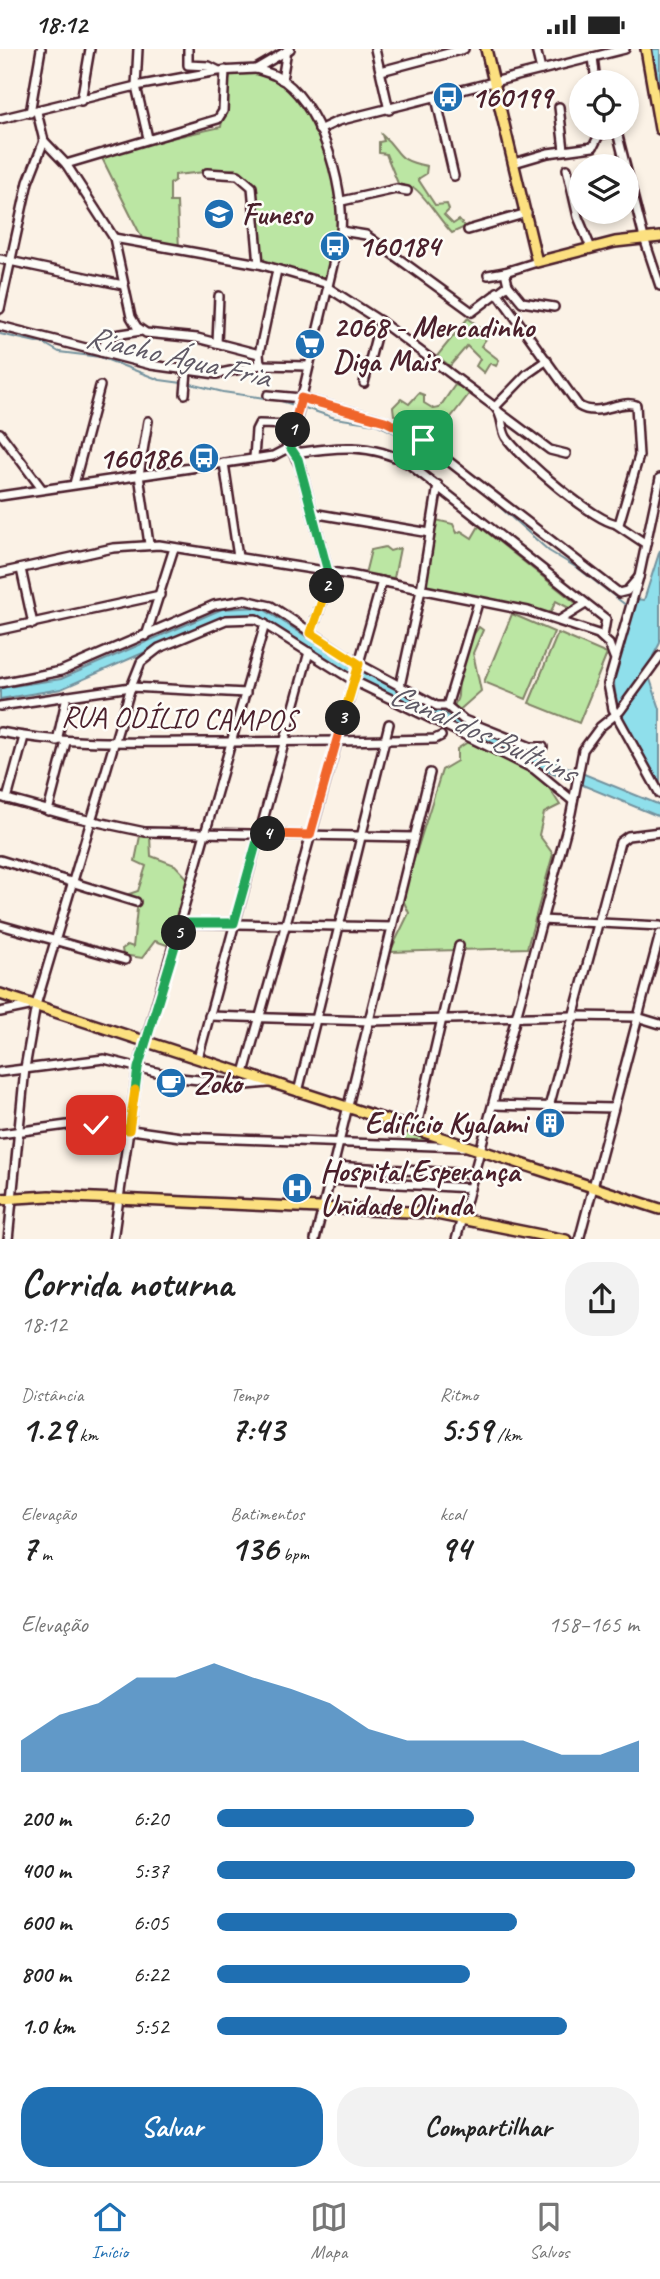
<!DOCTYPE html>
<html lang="pt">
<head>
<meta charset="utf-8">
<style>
  body { margin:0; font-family:Caveat,sans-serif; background:#f2f2f2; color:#222; height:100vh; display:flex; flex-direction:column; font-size:26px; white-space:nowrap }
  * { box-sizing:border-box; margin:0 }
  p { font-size:23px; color:#767676 }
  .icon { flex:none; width:38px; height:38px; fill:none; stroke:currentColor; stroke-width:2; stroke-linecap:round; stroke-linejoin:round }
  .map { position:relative; height:1190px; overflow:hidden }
  .side { display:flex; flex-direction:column; background:#fff; flex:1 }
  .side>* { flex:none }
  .tools { position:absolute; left:569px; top:21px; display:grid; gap:14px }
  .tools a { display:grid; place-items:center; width:70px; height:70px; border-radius:50%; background:#fff; box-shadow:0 4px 10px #0003; font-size:35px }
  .pin { position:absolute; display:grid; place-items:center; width:60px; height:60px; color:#fff; margin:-30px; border-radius:14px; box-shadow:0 4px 10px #0006 }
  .km { position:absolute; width:35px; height:35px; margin:-18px; border-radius:50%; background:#222; color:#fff; font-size:19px; line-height:35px; text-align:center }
  .round { display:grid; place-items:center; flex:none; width:74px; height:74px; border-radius:28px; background:#f2f2f2 }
  .head { display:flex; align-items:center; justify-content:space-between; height:119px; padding:0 21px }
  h1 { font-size:38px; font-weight:700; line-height:52px }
  .metrics { display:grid; grid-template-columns:repeat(3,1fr); gap:10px; height:119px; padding:7px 21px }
  .metrics div { display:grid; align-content:center }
  .metrics b { font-size:35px; font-weight:700 }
  .metrics small { font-size:19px; font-weight:400 }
  .metrics p { font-size:19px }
  .chart { height:196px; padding:14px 21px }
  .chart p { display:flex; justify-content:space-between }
  .chart svg { width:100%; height:126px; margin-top:7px; fill:#1f6fb2; opacity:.7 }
  .action { display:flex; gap:14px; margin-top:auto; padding:14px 21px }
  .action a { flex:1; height:80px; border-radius:28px; background:#1f6fb2; color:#fff; font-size:28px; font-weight:700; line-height:80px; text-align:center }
  .action a+a { background:#f2f2f2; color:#222 }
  ul { padding:0 21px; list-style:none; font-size:23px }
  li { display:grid; grid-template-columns:112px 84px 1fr; align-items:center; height:52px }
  li i { height:18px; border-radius:9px; background:#1f6fb2 }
  .status { display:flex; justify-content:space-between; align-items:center; height:49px; padding:0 35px; background:#fff; direction:ltr }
  .status svg { height:19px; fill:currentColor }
  .tab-bar { display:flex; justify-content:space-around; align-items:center; height:98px; border-top:2px solid #e0e0e0; background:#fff; font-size:19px; color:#767676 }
  .tab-bar a { display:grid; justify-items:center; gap:4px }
  .tab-bar .active { color:#1f6fb2 }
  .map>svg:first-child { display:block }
</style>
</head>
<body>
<div class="status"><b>18:12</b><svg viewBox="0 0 49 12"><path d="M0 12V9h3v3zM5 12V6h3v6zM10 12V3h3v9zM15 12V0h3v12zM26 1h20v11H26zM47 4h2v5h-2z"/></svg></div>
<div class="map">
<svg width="660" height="1191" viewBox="0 0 660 1191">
  <rect width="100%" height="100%" fill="#fbf2e6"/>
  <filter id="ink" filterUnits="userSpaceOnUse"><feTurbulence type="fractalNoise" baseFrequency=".0143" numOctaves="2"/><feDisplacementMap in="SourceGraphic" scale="14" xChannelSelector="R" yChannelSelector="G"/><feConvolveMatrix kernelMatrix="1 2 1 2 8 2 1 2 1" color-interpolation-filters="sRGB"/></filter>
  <g filter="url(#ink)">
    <g fill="#bbe6a3" stroke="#828267" stroke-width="2">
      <path d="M245,23C255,24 270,24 277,29C310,50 344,125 342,163C341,186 332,211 327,233L262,216L253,134L236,120L175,126V131L170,135V153H177L179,201L145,195L102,109L145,95L221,78L230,25Z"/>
      <path d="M382,86C403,103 392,110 427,117L426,125L418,130L435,156L447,155L449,161L444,166L453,175L459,171L465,178L452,184C441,173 425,146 414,139L407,142L399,137L386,105L379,104V93L384,92Z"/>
      <path d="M468,269L489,286L481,297L499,311L496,317L490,314L484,324L476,317L480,310L467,297L450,317L437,307Z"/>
      <path d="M455,336L467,340L469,345L445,376L394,366L393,358L401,350L409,355L419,344L424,346V354L434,360L439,359Z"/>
      <path d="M441,447L436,471L453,475L457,484L461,482L472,489L479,477L577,555L569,559L556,552L549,566L421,541Z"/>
      <path d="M385,498L390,502L400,499L394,529L365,525L371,501Z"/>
      <path d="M512,565L554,583L526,650L484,633Z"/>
      <path d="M479,578L483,581L473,604L481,642L456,664L452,662C453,657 458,651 458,646C459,621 462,598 479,578Z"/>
      <path d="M558,584L607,605L579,674L529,654Z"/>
      <path d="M468,693L539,723L560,756L544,764L539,786L553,805L527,899L390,903L409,864L402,849L442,721L457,712V700Z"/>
      <path d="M140,787H150L151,807L175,816L189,831L170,897L155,892L142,909L123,906L122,900L128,896L133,898L138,850L129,845L138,842L146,817L135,812Z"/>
      <path d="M407,1079L458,1095L400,1097Z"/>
    </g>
    <g fill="#8fdfeb" stroke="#73929e" stroke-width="2">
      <path d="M651,0H660V72Z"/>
      <path d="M660,501V594L653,607L650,630L660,660V736C635,695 602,651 618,601C624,583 631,568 636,550L644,551Z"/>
      <path d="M260,558L354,618L474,680L660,756V768L481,694L351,627L257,568H225L61,640L0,650V639L61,630L222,560Z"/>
    </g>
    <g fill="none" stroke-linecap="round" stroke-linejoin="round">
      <g stroke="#73929e" stroke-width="2">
        <path d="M0,285L45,295L59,303L100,308L160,331L182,334"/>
        <path d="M187,334L223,343L278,351L297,357"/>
        <path d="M302,358L335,369L376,375L419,395L483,443L549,502L579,520L627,557"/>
      </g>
      <g stroke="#4a1f2b" stroke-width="12">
        <g id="minor">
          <path d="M138,0L136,37L148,89"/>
          <path d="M188,0V16L209,17L217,21"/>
          <path d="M375,0L389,61"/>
          <path d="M536,0L541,21"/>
          <path d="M593,8L596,33"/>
          <path d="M256,20C262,22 270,24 276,27C320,50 345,137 341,182L290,398"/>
          <path d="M381,22L464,0"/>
          <path d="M282,31L287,1"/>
          <path d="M436,49L454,127"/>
          <path d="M81,52L90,0"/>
          <path d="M559,58L564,101"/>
          <path d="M37,63L44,92L66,115L114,189L131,268L137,278L146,284L197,289L259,305L260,316"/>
          <path d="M30,64L41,0"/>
          <path d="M0,70L136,37L218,22L256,20L290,0"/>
          <path d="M616,79L644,189L660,237"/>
          <path d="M319,81L338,72L625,0"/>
          <path d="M514,114L548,104L593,98L599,86L617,82"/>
          <path d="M66,115L218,70L223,62L225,21"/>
          <path d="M567,120L578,168L591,199"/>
          <path d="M207,124L238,126L252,138L259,215"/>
          <path d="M342,152L396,140L407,142"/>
          <path d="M468,181L527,164"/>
          <path d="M341,182L366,186L472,263L508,236L505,223L537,213"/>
          <path d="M114,189L259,215L328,235"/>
          <path d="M0,210L123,236"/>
          <path d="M488,226L505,223"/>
          <path d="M508,236L522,253L554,258"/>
          <path d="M327,238L380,272L495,358C504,368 500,377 506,388C518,407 598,476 619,475L639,407L636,356C618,350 599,369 579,357L497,243"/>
          <path d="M0,260L28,133L44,92"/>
          <path d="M0,277L101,303"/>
          <path d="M141,282L108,287L101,303L151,316L216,325L260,316L308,317"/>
          <path d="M217,294L219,247"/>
          <path d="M259,305L277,221"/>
          <path d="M364,334L380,272"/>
          <path d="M185,345L187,322"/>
          <path d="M268,346L301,349L378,370L411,383L619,544L627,542L639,528"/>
          <path d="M495,358L527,325L547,311"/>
          <path d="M499,363L550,401L566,405"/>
          <path d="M148,372L139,426L149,495"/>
          <path d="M0,384L42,440"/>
          <path d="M292,402L300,417L328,523L327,538L311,584"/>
          <path d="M294,404C335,398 371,393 409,415L606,570L603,588"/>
          <path d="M254,409L256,381L259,375L294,376"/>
          <path d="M224,414L238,508"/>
          <path d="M660,429L639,528L608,635L613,660L660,745"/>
          <path d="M74,435L100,337"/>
          <path d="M0,447L273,407L290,398"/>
          <path d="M312,464L430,484"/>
          <path d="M616,475L646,495"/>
          <path d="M21,520L33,575"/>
          <path d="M0,524L113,499L159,496L350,526L528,562L598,585L609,595L614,608"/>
          <path d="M560,571L584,556"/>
          <path d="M0,581L160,546"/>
          <path d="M146,587L174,499"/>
          <path d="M0,634L61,622L214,556L245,551L271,557L359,615L437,657H447"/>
          <path d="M400,637L421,541L438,436"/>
          <path d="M0,657L131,638L246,644"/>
          <path d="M447,657L478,554"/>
          <path d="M447,657L464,671L531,698H543"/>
          <path d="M0,683C65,696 127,693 193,693C273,693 354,692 435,690L441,687"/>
          <path d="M57,692L67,647"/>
          <path d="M0,748L69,767L145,783L413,788"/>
          <path d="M7,750L24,688"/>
          <path d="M48,762L66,693"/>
          <path d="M0,811L136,853"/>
          <path d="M541,871L660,877"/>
          <path d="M182,874L392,878"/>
          <path d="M0,876L125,911"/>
          <path d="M0,963L34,956"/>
          <path d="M209,967L371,972L573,967L637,968L660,975"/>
          <path d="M198,1009L309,603"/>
          <path d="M0,1023L104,1010L180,1029L247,1036L268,1034"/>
          <path d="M244,1024L382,532"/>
          <path d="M298,1043L389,675"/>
          <path d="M493,1056L613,1059"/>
          <path d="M549,1058L620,793L628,787L660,783"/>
          <path d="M416,1081L459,897"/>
          <path d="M0,1085L82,1074L181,1088L463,1098"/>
          <path d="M332,1117L474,1125"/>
          <path d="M328,1131L470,1139"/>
          <path d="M8,1191L25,1019L36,956L131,638L141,613L159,599L226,571L256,570L354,632L534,720L573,752"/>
          <path d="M113,1191L138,1019L265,575"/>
          <path d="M315,1191L430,724"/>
          <path d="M456,1191L571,764L583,701L600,678L620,662L660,607"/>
          <path d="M579,1191L660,885"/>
        </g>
      </g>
      <g stroke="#4a1f2b" stroke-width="14">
        <g id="major">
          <path d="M486,0L537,213L615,193L660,188"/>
          <path d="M646,0L660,80"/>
          <path d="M0,945L660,1160"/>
          <path d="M0,1150L49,1147L431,1164L566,1191"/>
        </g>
      </g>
      <use href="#minor" stroke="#fdfcf7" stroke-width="7"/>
      <use href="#major" stroke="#fce080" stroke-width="9"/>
    </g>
  </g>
  <g fill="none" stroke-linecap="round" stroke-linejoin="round" filter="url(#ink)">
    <g stroke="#fff" stroke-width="14">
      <path id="split-1" d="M293,381L301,349L385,372L423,391"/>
    </g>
    <g stroke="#fff" stroke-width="14">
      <path id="split-2" d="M293,381L290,398L298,410L328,523L327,537"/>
    </g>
    <g stroke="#fff" stroke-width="14">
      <path id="split-3" d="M327,537L311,584L359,615L343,669"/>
    </g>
    <g stroke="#fff" stroke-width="14">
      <path id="split-4" d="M268,785L310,786L343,669"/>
    </g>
    <g stroke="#fff" stroke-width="14">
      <path id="split-5" d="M179,884L182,874H234L259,785H268"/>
    </g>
    <g stroke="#fff" stroke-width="14">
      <path id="split-6" d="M135,1041L138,1019L179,884"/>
    </g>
    <g stroke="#fff" stroke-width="14">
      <path id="split-7" d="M96,1076L129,1081L135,1041"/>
    </g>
    <use href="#split-1" stroke="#f0652b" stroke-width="9"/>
    <use href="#split-2" stroke="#22a559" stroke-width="9"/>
    <use href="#split-3" stroke="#f5b400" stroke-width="9"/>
    <use href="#split-4" stroke="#f0652b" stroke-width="9"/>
    <use href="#split-5" stroke="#22a559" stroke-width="9"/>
    <use href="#split-6" stroke="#22a559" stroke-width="9"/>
    <use href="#split-7" stroke="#f5b400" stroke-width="9"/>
  </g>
  <defs>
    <g id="bus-disc" transform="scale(1.575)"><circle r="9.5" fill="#1f6fb2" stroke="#fdfcf7"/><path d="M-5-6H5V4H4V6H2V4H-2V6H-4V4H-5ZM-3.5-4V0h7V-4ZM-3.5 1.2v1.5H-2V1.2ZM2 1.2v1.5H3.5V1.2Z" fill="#fff"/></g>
    <g id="university-disc" transform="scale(1.575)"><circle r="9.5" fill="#1f6fb2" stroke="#fdfcf7"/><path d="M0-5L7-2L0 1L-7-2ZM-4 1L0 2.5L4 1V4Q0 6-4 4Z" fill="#fff"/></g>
    <g id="supermarket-disc" transform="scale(1.575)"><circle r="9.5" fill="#1f6fb2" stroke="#fdfcf7"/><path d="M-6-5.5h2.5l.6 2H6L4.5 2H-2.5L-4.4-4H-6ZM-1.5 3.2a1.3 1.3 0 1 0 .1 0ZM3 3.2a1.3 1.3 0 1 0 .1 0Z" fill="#fff"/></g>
    <g id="cafe-disc" transform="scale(1.575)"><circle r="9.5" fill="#1f6fb2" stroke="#fdfcf7"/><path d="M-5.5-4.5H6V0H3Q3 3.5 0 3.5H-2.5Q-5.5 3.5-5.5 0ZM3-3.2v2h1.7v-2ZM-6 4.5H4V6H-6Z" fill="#fff"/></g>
    <g id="building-disc" transform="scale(1.575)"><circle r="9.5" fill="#1f6fb2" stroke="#fdfcf7"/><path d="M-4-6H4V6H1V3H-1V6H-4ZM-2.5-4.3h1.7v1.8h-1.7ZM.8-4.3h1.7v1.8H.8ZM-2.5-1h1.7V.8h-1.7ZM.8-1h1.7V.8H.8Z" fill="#fff"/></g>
    <g id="hospital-disc" transform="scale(1.575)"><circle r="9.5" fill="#1f6fb2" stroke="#fdfcf7"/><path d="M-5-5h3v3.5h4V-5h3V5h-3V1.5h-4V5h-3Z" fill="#fff"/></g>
  </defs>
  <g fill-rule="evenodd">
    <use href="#bus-disc" x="448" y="48"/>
    <use href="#university-disc" x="219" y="165"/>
    <use href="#bus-disc" x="335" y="197"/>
    <use href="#supermarket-disc" x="310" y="295"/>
    <use href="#bus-disc" x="204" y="409"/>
    <use href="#cafe-disc" x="171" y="1034"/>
    <use href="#building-disc" x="550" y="1074"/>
    <use href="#hospital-disc" x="297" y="1139"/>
  </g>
  <g text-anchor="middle" stroke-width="5" stroke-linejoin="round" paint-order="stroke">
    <g font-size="30" font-weight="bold" fill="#4a1f2b" stroke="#fdfcf7" text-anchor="start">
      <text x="471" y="58">160199</text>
      <text x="242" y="175">Funeso</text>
      <text x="358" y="207">160184</text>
      <text x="333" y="288">2068 - Mercadinho<tspan x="333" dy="34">Diga Mais</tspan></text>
      <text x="181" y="419" text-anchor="end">160186</text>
      <text x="194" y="1044">Zoko</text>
      <text x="527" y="1084" text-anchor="end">Edifício Kyalami</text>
      <text x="320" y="1132">Hospital Esperança<tspan x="320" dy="34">Unidade Olinda</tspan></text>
    </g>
    <g font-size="30" fill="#4a1f2b" stroke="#fdfcf7">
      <text transform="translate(179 669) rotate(1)" y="10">RUA ODÍLIO CAMPOS</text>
    </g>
    <g font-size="32" font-style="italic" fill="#5f5965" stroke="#fdfcf7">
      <text transform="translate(178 307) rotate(13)" y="11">Riacho Água Fria</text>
      <text transform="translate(483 683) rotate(24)" y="11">Canal dos Bultrins</text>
    </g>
  </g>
</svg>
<div class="tools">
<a><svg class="icon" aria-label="locate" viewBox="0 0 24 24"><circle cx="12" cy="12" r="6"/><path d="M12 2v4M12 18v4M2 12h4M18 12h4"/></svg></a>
<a><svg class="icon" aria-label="layers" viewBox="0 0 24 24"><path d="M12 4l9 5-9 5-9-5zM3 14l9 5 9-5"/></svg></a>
</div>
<div class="pin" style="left:423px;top:391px;background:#1e9e55"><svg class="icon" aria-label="arrive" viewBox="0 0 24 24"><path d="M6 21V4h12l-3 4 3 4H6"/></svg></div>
<div class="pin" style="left:96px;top:1076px;background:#d93025"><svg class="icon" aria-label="check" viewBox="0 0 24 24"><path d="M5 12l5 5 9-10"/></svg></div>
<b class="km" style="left:293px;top:381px">1</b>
<b class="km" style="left:327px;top:537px">2</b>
<b class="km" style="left:343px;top:669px">3</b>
<b class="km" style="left:268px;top:785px">4</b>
<b class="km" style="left:179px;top:884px">5</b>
</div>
<section class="side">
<div class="head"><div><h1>Corrida noturna</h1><p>18:12</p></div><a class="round"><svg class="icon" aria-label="share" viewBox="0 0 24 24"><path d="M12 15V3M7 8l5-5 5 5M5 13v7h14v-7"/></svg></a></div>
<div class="metrics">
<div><p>Distância</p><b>1.29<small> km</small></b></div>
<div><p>Tempo</p><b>7:43</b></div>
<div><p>Ritmo</p><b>5:59<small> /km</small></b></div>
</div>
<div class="metrics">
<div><p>Elevação</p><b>7<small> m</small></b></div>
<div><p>Batimentos</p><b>136<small> bpm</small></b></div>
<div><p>kcal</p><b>94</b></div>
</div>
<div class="chart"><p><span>Elevação</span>158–165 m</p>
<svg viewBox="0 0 160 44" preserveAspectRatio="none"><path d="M0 44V33L10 24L20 20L30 11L40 11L50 6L60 11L70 15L80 20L90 29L100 33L110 33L120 33L130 33L140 38L150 38L160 33V44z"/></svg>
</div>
<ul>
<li><b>200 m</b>6:20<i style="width:61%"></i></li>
<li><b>400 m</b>5:37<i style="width:99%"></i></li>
<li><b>600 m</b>6:05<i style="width:71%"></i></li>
<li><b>800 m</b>6:22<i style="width:60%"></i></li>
<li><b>1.0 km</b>5:52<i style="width:83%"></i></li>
</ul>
<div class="action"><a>Salvar</a><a>Compartilhar</a></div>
</section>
<nav class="tab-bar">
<a class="active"><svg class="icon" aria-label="home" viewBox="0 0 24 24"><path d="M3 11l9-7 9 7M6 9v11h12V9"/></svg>Início</a>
<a><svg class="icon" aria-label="map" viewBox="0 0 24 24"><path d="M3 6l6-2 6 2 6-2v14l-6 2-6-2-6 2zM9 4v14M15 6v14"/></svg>Mapa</a>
<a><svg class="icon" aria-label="saved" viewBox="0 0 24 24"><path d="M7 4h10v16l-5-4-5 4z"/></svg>Salvos</a>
</nav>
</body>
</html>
